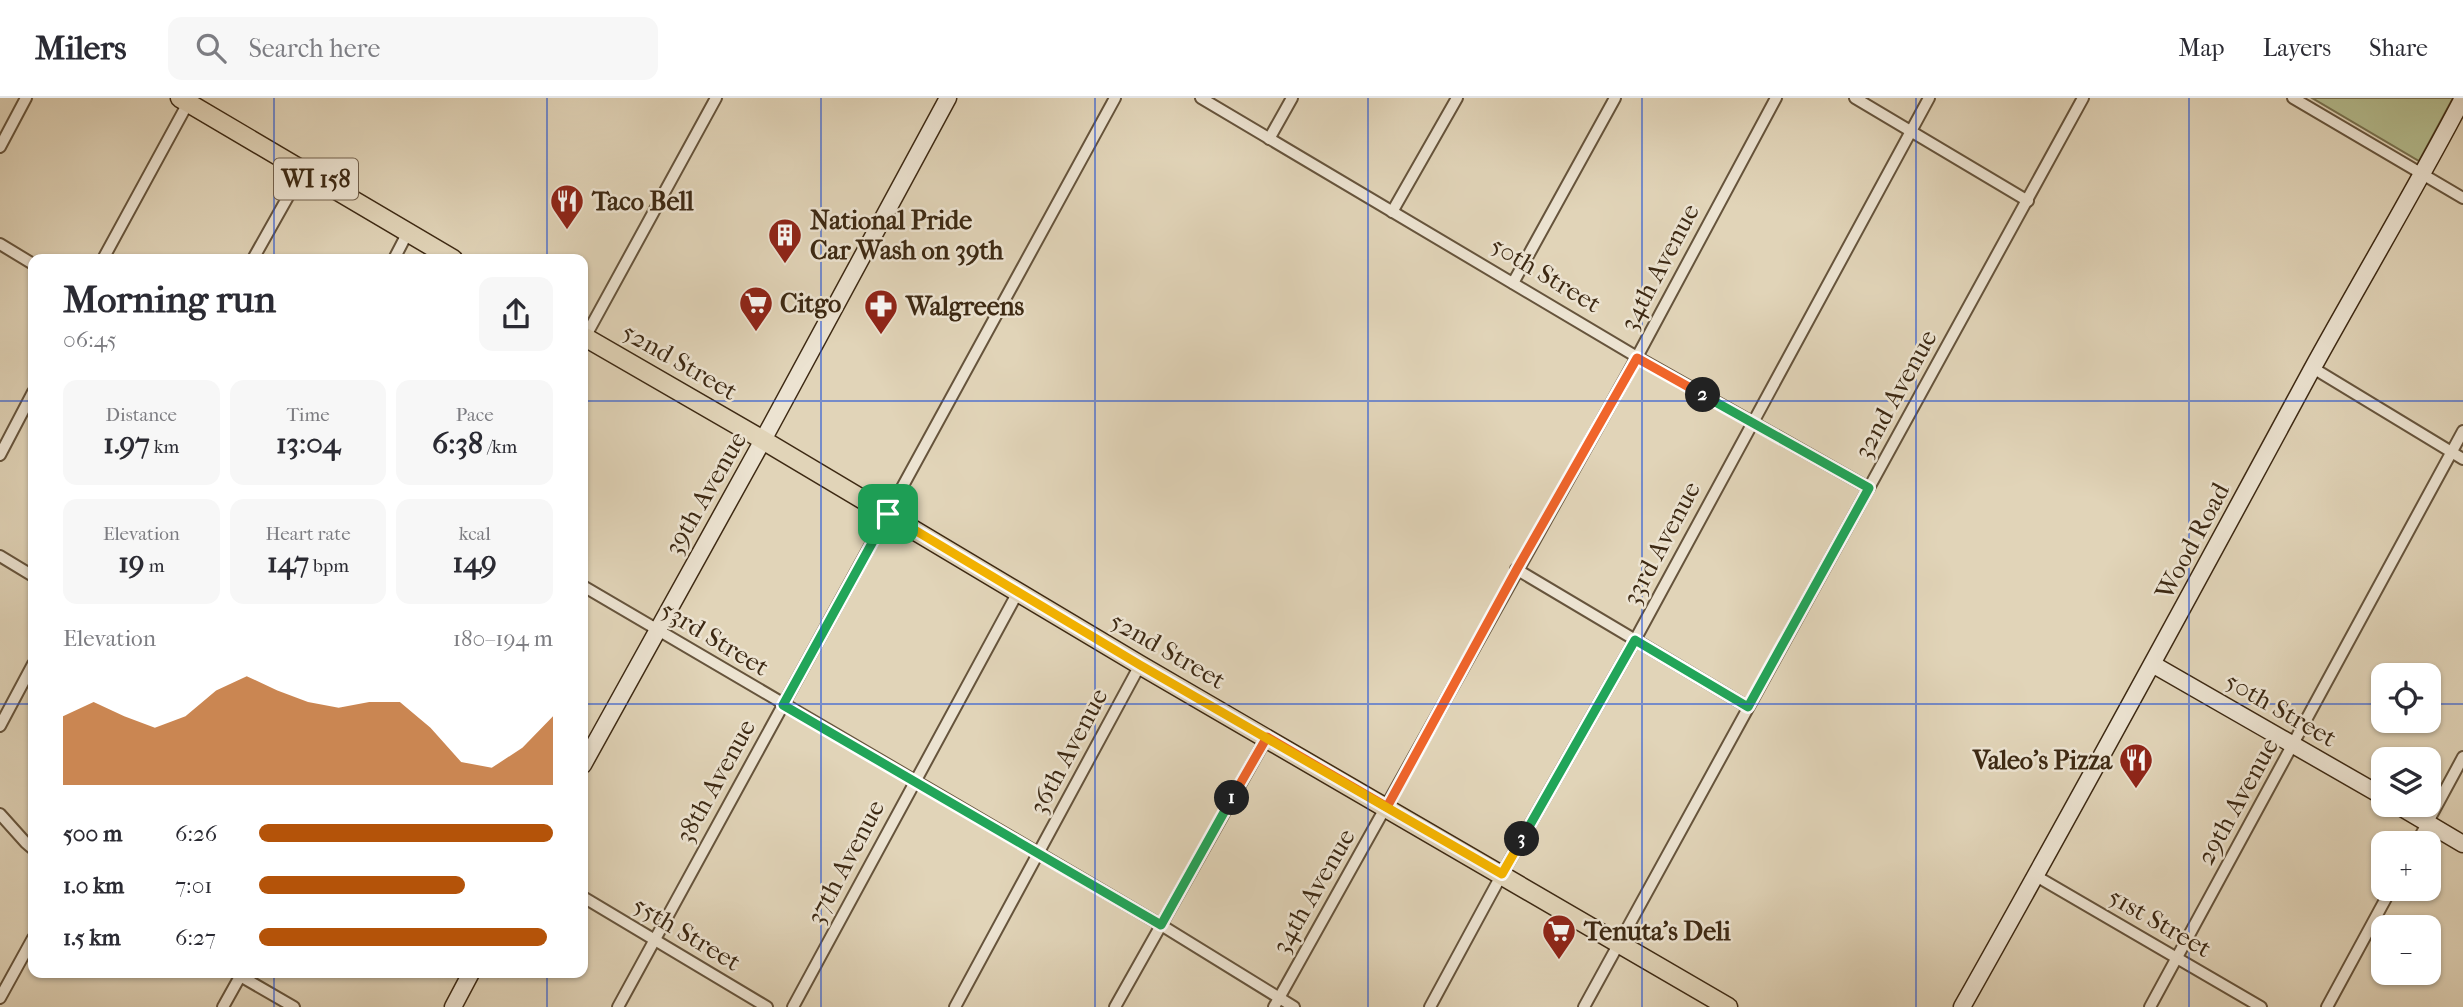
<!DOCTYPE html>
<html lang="en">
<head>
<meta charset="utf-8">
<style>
  body { margin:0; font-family:"IM FELL French Canon",serif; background:#f7f7f7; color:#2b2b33; height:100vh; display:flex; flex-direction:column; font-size:26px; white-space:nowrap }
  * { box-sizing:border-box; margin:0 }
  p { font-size:23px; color:#7c7c81 }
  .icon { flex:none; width:38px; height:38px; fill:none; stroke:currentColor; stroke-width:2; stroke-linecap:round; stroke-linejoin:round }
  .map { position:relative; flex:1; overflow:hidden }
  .sheet { position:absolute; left:28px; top:156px; width:560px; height:724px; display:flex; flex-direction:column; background:#fff; border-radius:14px; box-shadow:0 2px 5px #0004 }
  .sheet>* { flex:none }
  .fabs { position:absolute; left:2371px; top:565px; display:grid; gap:14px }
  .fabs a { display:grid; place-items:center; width:70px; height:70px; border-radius:14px; background:#fff; box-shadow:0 2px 5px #0004; font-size:35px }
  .pin { position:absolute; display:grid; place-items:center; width:60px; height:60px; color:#fff; margin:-30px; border-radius:14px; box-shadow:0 4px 10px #0006 }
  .km { position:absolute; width:35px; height:35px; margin:-18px; border-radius:50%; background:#222; color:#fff; font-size:19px; line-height:35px; text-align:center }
  .round { display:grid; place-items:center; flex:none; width:74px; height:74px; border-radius:14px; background:#f7f7f7 }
  .headline { display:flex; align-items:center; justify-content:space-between; height:119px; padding:0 35px }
  h1 { font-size:38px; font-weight:700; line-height:52px }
  .stats { display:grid; grid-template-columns:repeat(3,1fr); gap:10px; height:119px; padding:7px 35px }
  .stats div { display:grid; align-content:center; border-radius:14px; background:#f7f7f7; text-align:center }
  .stats b { font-size:30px; font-weight:700 }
  .stats small { font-size:19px; font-weight:400 }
  .stats p { font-size:19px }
  .chart { height:196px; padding:14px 35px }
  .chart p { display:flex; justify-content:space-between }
  .chart svg { width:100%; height:126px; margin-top:7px; fill:#b45309; opacity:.7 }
  ul { padding:0 35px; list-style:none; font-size:23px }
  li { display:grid; grid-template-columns:112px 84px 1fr; align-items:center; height:52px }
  li i { height:18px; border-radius:9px; background:#b45309 }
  header { display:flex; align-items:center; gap:42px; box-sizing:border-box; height:98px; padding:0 35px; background:#fff; border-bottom:2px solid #e1e1e2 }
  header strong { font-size:33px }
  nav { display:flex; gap:38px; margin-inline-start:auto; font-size:24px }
  .search { width:490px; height:63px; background:#f7f7f7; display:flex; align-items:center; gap:18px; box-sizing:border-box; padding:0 24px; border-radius:14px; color:#7c7c81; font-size:26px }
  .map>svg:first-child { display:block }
</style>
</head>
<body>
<header>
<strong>Milers</strong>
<div class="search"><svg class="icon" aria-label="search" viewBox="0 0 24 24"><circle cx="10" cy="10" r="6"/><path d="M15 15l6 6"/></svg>Search here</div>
<nav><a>Map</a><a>Layers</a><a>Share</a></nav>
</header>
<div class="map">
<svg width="2463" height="909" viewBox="0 0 2463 909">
  <rect width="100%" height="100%" fill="#e1d4b8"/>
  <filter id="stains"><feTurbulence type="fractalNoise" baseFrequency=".00286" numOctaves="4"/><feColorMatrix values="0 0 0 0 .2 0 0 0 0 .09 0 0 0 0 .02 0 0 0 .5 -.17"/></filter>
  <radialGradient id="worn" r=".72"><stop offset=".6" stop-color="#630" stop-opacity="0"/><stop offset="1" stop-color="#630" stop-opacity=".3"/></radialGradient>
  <path fill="#b4bc8e" stroke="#787250" stroke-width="2" d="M2312,0H2453L2419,63Z"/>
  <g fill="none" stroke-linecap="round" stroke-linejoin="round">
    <g stroke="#66543c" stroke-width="14">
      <g id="street">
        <path d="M1201,0L1637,259L1869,390"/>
        <path d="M1855,0L2028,103"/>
        <path d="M2293,0L2463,100"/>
        <path d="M1269,41L1292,0"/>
        <path d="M0,49L26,0"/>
        <path d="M1392,114L1457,0"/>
        <path d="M0,146L33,166"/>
        <path d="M103,161L188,5"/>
        <path d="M253,161L303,72"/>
        <path d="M394,161L408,134"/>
        <path d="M1513,185L1615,0"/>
        <path d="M583,243L716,0"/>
        <path d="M2313,270L2463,361"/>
        <path d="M0,357L33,294"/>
        <path d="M0,458L33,478"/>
        <path d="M1516,471L1748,609"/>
        <path d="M583,488L1161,827L1294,909"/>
        <path d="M0,628L33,566"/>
        <path d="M0,716L26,745L33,751"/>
        <path d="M2416,746L2463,659"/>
        <path d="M2036,778L2261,909"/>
        <path d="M583,799L767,909"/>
        <path d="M235,875L294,909"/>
        <path d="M0,900L33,840"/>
        <path d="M223,909L242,875"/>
        <path d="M618,909L1115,0"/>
        <path d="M793,909L1018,494"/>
        <path d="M955,909L1140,567"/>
        <path d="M1115,909L1267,639"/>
        <path d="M1274,909L1637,259L1776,0"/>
        <path d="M1430,909L1502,776L1635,542L1929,0"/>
        <path d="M1584,909L2083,0"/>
        <path d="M2150,909L2463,333"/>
        <path d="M2327,909L2391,791"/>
      </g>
    </g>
    <g stroke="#3d2913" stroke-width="19">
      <g id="secondary">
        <path d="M2154,567L2384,699"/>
        <path d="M583,667L763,342L948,0"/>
        <path d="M2397,707L2463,746"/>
        <path d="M453,909L471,875"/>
        <path d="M1962,909C2081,698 2196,486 2311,273C2361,182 2415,92 2463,0"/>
      </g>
    </g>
    <g stroke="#3d2913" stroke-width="21">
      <g id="primary">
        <path d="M180,0L453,161"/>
        <path d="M583,238L763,342L1140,567L1728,909"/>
      </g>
    </g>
    <use href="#street" stroke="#ece3d1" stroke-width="10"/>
    <use href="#secondary" stroke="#ece3d1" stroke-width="16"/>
    <use href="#primary" stroke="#e1d4b8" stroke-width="18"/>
  </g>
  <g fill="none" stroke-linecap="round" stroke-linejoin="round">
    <g stroke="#fff" stroke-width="14">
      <path id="split-1" d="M888,416L783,607L1161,827L1232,700"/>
    </g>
    <g stroke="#fff" stroke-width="14">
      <path id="split-2" d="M1232,700L1267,639L1387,709L1517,471L1637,260L1703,297"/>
    </g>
    <g stroke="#fff" stroke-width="14">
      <path id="split-3" d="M1522,741L1635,542L1748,609L1869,390L1703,297"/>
    </g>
    <g stroke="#fff" stroke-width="14">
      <path id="split-4" d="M888,416L1140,567L1502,776L1522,741"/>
    </g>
    <use href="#split-1" stroke="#22a559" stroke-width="9"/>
    <use href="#split-2" stroke="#f0652b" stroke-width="9"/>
    <use href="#split-3" stroke="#22a559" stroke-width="9"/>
    <use href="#split-4" stroke="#f5b400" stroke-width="9"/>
  </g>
  <path fill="none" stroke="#1d4ed8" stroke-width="2" stroke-opacity="0.55" d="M274,0V161M547,0V161M821,0V909M1095,0V909M1368,0V909M1642,0V909M1916,0V909M2189,0V909M0,303H33M583,303H2463M0,606H33M583,606H2384M2429,606H2463M274,875V909M547,875V909"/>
  <defs>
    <g id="restaurant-pin" transform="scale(1.75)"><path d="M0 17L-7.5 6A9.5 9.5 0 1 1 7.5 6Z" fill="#8f2418" stroke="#ece3d1"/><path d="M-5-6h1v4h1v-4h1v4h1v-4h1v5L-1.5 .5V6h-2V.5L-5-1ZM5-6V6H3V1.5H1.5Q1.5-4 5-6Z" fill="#fff"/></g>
    <g id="building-pin" transform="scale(1.75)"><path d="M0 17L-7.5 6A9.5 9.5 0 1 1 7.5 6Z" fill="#8f2418" stroke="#ece3d1"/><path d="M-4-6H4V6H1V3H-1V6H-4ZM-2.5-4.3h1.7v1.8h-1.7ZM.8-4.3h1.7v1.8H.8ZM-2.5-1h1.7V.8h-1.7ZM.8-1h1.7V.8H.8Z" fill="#fff"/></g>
    <g id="supermarket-pin" transform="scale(1.75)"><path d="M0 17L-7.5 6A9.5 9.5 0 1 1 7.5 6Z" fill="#8f2418" stroke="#ece3d1"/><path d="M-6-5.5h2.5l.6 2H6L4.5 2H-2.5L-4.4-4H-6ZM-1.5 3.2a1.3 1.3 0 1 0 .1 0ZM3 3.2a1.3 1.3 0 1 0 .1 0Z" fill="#fff"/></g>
    <g id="pharmacy-pin" transform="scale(1.75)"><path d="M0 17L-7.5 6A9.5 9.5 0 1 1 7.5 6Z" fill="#8f2418" stroke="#ece3d1"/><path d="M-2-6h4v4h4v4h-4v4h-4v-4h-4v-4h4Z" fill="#fff"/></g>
  </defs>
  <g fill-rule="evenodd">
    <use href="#restaurant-pin" x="567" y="103"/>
    <use href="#building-pin" x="785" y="137"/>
    <use href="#supermarket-pin" x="756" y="205"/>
    <use href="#pharmacy-pin" x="881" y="208"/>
    <use href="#restaurant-pin" x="2136" y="662"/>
    <use href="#supermarket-pin" x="1559" y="833"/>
  </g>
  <g text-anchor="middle" stroke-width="5" stroke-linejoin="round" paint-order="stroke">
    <rect fill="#ece3d1" stroke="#72614c" stroke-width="2" x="274" y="60.5" width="84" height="41" rx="5"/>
    <g font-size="24" font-weight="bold" fill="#3d2913">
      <text x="316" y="89">WI 158</text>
    </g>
    <g font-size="26" font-weight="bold" fill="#3d2913" stroke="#ece3d1" text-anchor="start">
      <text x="592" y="112">Taco Bell</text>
      <text x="810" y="131">National Pride<tspan x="810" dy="30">Car Wash on 39th</tspan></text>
      <text x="780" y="214">Citgo</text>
      <text x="906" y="217">Walgreens</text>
      <text x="2112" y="671" text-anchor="end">Valeo's Pizza</text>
      <text x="1584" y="842">Tenuta's Deli</text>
    </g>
    <g font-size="26" fill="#3d2913" stroke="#ece3d1">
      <text transform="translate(1659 169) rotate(-62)" y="9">34th Avenue</text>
      <text transform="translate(1546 176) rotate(31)" y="9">50th Street</text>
      <text transform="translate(680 263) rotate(30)" y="9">52nd Street</text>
      <text transform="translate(1895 296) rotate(-61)" y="9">32nd Avenue</text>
      <text transform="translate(705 395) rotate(-60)" y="9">39th Avenue</text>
      <text transform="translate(2192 443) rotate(-62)" y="9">Wood Road</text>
      <text transform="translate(1661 445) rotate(-62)" y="9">33rd Avenue</text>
      <text transform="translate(715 540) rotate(31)" y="9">53rd Street</text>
      <text transform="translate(1168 552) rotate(30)" y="9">52nd Street</text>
      <text transform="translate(2281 611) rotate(30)" y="9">50th Street</text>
      <text transform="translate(1068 653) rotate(-62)" y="9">36th Avenue</text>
      <text transform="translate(715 683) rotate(-61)" y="9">38th Avenue</text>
      <text transform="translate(2237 703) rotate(-61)" y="9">29th Avenue</text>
      <text transform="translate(845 764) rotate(-62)" y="9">37th Avenue</text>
      <text transform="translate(1313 793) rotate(-60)" y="9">34th Avenue</text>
      <text transform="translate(2160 824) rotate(30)" y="9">51st Street</text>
      <text transform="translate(687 835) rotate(31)" y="9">55th Street</text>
    </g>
  </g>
  <rect width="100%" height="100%" filter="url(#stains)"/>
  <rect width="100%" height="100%" fill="url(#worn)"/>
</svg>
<div class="fabs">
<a><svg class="icon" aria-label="locate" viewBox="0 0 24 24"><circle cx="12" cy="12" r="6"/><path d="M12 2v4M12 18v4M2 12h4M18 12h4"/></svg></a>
<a><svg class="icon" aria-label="layers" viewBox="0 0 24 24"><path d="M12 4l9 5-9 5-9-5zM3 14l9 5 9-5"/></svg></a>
<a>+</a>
<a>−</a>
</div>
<div class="pin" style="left:888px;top:416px;background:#1e9e55"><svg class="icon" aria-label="arrive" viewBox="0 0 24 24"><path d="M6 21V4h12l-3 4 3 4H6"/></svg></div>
<b class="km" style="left:1232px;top:700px">1</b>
<b class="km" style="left:1703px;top:297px">2</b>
<b class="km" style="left:1522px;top:741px">3</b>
<section class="sheet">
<div class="headline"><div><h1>Morning run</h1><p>06:45</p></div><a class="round"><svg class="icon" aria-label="share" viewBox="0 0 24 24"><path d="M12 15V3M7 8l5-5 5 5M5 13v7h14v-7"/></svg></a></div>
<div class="stats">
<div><p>Distance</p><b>1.97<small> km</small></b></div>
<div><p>Time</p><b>13:04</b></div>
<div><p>Pace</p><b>6:38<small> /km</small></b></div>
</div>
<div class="stats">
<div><p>Elevation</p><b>19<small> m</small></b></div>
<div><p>Heart rate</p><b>147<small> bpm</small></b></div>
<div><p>kcal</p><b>149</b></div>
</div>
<div class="chart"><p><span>Elevation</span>180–194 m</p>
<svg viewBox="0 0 160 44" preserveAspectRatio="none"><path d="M0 44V20L10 15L20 20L30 24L40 20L50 11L60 6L70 11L80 15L90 17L100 15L110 15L120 24L130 36L140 38L150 31L160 20V44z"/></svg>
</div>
<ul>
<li><b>500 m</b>6:26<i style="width:100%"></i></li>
<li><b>1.0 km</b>7:01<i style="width:70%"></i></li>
<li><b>1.5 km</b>6:27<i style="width:98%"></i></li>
</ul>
</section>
</div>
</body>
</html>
